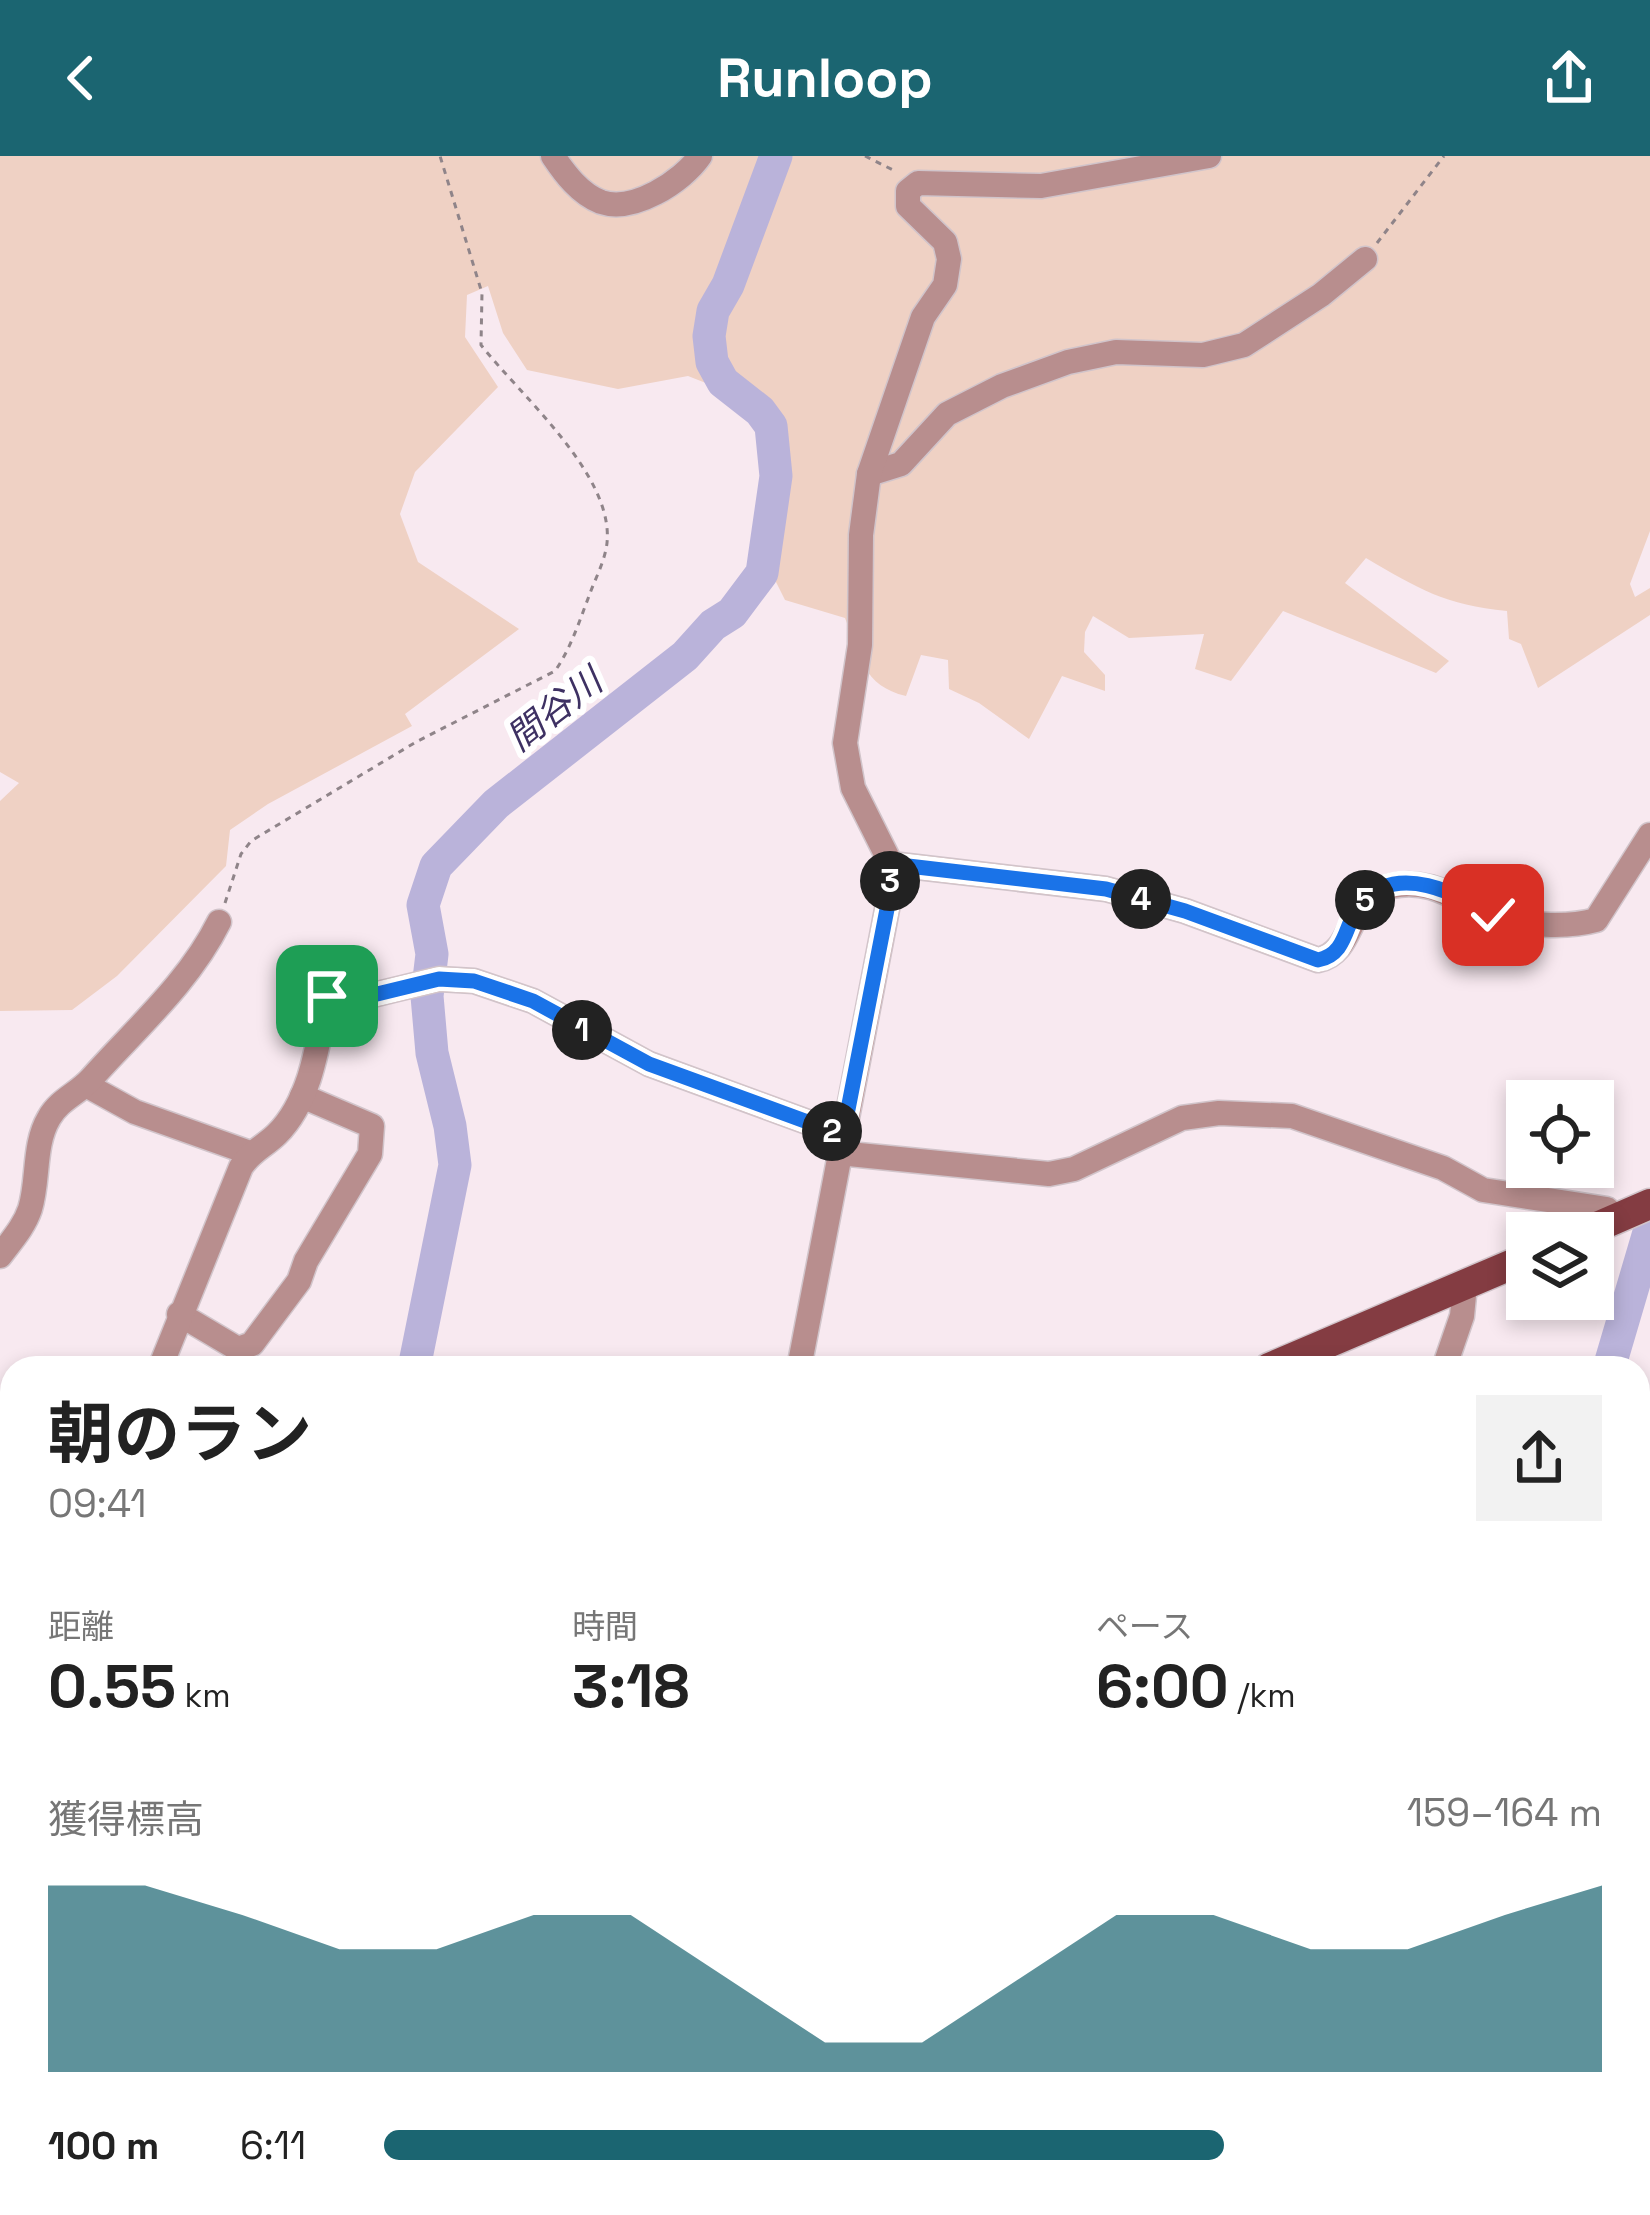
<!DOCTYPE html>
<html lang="ja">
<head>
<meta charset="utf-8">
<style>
  body { margin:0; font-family:"Space Grotesk","Noto Sans JP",sans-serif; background:#f2f2f2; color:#222; height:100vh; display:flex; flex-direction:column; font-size:45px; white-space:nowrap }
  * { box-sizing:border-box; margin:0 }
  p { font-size:39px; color:#767676 }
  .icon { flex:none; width:66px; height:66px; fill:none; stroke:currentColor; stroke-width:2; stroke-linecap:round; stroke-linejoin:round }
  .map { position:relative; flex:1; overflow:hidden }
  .details { position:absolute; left:0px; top:1200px; width:1650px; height:861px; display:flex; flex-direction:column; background:#fff; border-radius:36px 36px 0 0; box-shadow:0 6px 18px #0003 }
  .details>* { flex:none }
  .fabs { position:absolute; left:1506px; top:924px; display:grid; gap:24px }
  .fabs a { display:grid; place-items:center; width:108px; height:108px; border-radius:0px; background:#fff; box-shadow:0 6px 18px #0003; font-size:60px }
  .pin { position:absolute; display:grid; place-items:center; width:102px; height:102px; color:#fff; margin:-51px; border-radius:24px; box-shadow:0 6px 18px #0006 }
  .km { position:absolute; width:60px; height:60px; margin:-30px; border-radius:50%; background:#222; color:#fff; font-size:33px; line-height:60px; text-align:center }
  .round { display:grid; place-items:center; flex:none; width:126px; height:126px; border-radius:0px; background:#f2f2f2 }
  .headline { display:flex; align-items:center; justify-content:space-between; height:204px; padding:0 48px }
  h1 { font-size:66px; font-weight:700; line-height:90px }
  .metrics { display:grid; grid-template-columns:repeat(3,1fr); gap:18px; height:204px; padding:12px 48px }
  .metrics div { display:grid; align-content:center }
  .metrics b { font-size:60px; font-weight:700 }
  .metrics small { font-size:33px; font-weight:400 }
  .metrics p { font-size:33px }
  .chart { height:336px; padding:24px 48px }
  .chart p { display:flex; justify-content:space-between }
  .chart svg { width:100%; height:216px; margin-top:12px; fill:#1b6571; opacity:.7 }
  ul { padding:0 48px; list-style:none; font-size:39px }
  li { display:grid; grid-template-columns:192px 144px 1fr; align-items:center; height:90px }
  li i { height:30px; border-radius:15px; background:#1b6571 }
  header { display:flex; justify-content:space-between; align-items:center; height:156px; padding:0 48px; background:#1b6571; color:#fff; font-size:54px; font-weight:700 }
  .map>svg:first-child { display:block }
</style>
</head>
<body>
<header><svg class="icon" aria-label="back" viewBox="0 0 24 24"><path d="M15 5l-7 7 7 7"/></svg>Runloop<svg class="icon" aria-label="share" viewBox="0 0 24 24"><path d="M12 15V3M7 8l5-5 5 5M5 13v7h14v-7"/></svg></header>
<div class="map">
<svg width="1650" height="2059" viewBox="0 0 1650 2059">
  <rect width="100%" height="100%" fill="#f8e9f0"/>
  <path fill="#efd1c4" d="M0,0H1650V375L1630,428L1635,441L1650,432V459L1538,532L1521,488L1509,483L1507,455C1445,449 1419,433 1366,402L1345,427L1449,505L1436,517L1283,455L1231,525L1195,513L1204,478L1129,482L1093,460L1085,476L1084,496L1105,519V535L1062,520L1029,583L979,547L949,533L948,504L921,499L906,540C863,530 860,500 845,462L785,444L772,418L787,331L751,264L716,231L688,220L618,233L527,214L503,177L488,130L467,139L465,181L498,231L415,316L400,358L418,406L519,473L405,558L412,570L268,648L230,674L226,710L117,820L72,854L0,855V645L19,627L0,616Z"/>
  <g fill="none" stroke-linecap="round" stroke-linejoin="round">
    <g stroke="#bab3da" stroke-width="33">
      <path d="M414,1212L455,1009L450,970L432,897L427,840L432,798L423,749L436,710L496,648L685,500L713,469L732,457L762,417L776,320L771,270L760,255L723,226L712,206L709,180L713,155L728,129L776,0"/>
      <path d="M1609,1212L1650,1073"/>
      <path d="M1638,1301L1650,1318"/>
      <path d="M476,2059L479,2049"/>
    </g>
    <g stroke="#d1c4ca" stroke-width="27">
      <g id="minor">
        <path d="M553,0C565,18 580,38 601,46C633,57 682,26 700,0"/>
        <path d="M869,318L901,308L947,258L1002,230L1068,206L1116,196L1203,199L1244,189L1321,139L1365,103"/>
        <path d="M891,708L1106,733L1185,755L1318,804C1357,796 1346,739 1392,730C1434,721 1459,747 1496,760C1525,770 1567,772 1596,764L1650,679"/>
        <path d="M86,929L135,956L250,997"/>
        <path d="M839,997L1049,1018L1074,1013L1182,962L1219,957L1292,960L1443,1012L1483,1034L1607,1053L1616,1063"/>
        <path d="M0,1100C11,1085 24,1071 30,1053C39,1024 33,989 49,962C59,944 77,938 90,924C135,873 188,828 219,766"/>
        <path d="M179,1158L238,1193L252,1188L299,1125L306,1105L370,998L372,970L302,940"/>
        <path d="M160,1212L241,1011C251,995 265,990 277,978C312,943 318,886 327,840L373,839L439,823L474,825L533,845L649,908L843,979"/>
        <path d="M799,1212L889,743L891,708L853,632L845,587L860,489L861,379L869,318L923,161L945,129L949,103L945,86L908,50V35L918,27L1041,30L1209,0"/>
        <path d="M1444,1212L1462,1160L1465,1129"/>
        <path d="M0,1298L12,1302"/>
        <path d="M0,1539L12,1523"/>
        <path d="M0,2046L33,2059"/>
        <path d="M132,2049L150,2059"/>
        <path d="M1055,2049L1071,2059"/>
        <path d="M1364,2049L1406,2059"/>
        <path d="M51,2059L57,2049"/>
        <path d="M572,2059L574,2049"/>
        <path d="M959,2059L961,2049"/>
        <path d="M1117,2059L1121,2049"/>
        <path d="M1198,2059L1199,2049"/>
      </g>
    </g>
    <g stroke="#d1c4ca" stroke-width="33">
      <g id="major">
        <path d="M1583,1077L1650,1048"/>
        <path d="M1269,1212L1527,1102"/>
        <path d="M0,1695L12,1701"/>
      </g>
    </g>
    <g stroke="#8f8489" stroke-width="3" stroke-dasharray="6 6" stroke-linecap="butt">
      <path d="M865,0L895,15"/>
      <path d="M1377,87L1444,0"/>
      <path d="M225,747L241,698L251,685L416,586L555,515C571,492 579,466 589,440C595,423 605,405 607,387C614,319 521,240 481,189L482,137L440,0"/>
    </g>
    <use href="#minor" stroke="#b88e8e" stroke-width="24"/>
    <use href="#major" stroke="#843c42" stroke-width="30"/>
  </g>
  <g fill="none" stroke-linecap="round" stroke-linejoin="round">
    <g stroke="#fff" stroke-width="24">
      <path id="route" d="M327,840L373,839L439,823L474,825L533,845L649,908L843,979L889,743L891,708L1106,733L1185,755L1318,804C1349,798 1344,765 1362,746C1399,706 1456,738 1493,759"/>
    </g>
    <use href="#route" stroke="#1a73e8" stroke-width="15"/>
  </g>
  <g text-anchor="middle" stroke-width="12" stroke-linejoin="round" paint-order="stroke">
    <g font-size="36" font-style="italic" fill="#3e3163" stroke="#fff">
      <text transform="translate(554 553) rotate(-38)" y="13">間谷川</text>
    </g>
  </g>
</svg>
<div class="fabs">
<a><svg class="icon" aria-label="locate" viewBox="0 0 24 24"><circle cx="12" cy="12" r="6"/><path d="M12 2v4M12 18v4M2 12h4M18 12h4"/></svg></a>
<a><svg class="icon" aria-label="layers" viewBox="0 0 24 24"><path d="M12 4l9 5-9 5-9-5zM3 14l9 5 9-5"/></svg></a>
</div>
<div class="pin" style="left:327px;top:840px;background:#1e9e55"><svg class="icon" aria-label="arrive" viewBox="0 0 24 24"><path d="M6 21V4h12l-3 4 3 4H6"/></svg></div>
<div class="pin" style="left:1493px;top:759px;background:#d93025"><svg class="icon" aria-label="check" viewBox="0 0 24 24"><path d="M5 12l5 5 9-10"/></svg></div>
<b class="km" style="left:582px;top:874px">1</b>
<b class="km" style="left:832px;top:975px">2</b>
<b class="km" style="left:890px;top:725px">3</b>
<b class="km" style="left:1141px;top:743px">4</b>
<b class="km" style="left:1365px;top:744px">5</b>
<section class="details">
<div class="headline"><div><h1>朝のラン</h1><p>09:41</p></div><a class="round"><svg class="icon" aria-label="share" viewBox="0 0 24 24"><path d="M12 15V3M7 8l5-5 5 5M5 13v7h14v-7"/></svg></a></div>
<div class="metrics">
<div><p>距離</p><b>0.55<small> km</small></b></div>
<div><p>時間</p><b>3:18</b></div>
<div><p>ペース</p><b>6:00<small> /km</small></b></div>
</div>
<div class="chart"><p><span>獲得標高</span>159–164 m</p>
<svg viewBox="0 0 160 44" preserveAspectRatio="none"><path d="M0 44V6L10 6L20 12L30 19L40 19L50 12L60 12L70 25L80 38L90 38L100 25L110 12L120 12L130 19L140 19L150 12L160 6V44z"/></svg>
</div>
<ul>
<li><b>100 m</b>6:11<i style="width:69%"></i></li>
</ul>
</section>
</div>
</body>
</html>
